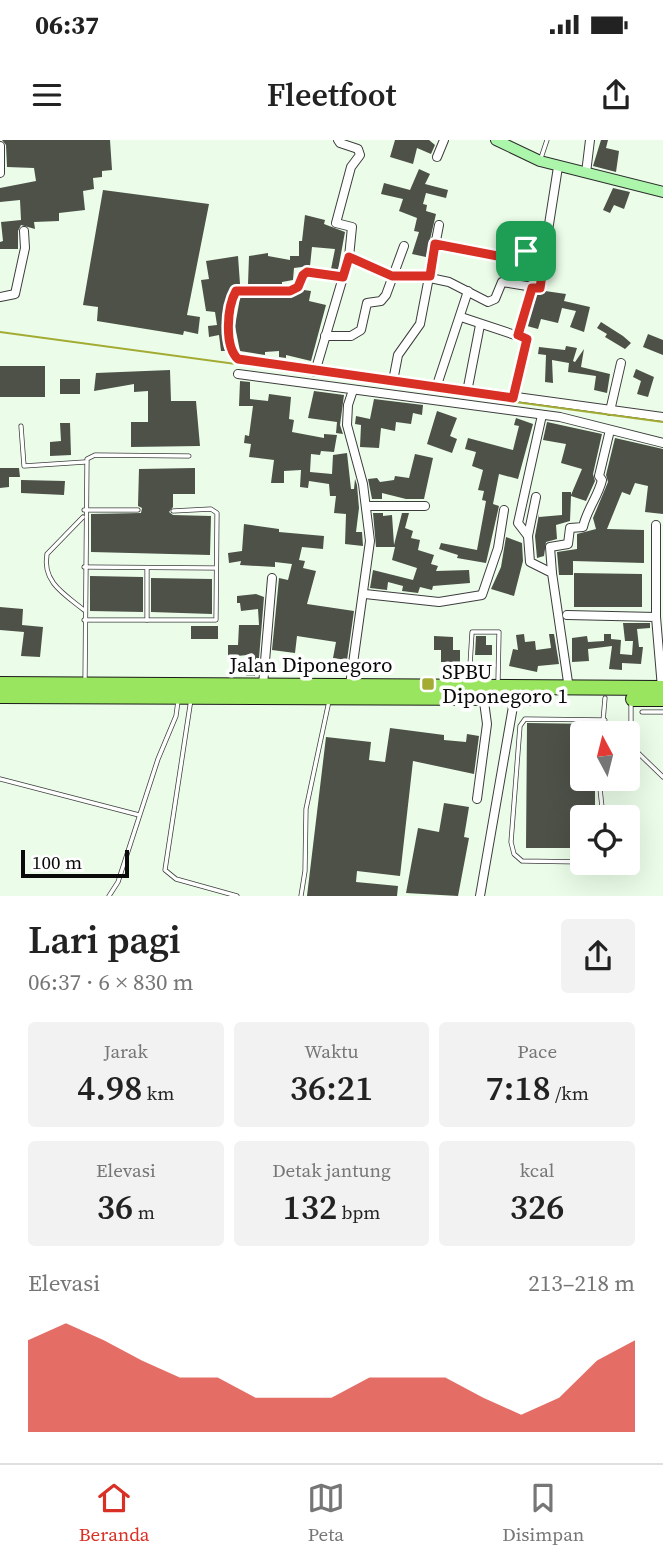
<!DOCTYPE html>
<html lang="id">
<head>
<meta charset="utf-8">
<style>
  body { margin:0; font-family:"Source Serif 4",serif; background:#f2f2f2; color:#222; height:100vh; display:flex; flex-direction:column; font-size:26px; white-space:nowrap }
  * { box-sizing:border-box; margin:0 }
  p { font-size:23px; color:#767676 }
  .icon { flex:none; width:38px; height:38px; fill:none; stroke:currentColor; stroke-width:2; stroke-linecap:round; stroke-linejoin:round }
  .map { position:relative; height:756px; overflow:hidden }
  .side { display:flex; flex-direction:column; background:#fff; flex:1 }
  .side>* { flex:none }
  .needle { width:46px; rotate:353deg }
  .controls { position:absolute; left:570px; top:581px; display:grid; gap:14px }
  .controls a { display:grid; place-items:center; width:70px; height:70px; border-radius:7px; background:#fff; box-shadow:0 7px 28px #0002; font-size:35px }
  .scale { position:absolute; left:21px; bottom:18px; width:108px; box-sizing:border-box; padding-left:7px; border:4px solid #0a0a0a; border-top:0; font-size:19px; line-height:24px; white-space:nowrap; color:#0a0a0a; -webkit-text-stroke:5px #fff; paint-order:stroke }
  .pin { position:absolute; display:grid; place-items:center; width:60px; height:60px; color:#fff; margin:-30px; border-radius:14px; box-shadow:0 4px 10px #0006 }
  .round { display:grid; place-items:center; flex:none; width:74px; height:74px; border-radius:7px; background:#f2f2f2 }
  .summary { display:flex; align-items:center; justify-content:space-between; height:119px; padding:0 28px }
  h1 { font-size:38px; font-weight:600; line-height:52px }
  .metrics { display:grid; grid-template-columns:repeat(3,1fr); gap:10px; height:119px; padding:7px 28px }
  .metrics div { display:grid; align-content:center; border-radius:7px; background:#f2f2f2; text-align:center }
  .metrics b { font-size:35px; font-weight:600 }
  .metrics small { font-size:19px; font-weight:400 }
  .metrics p { font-size:19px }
  .chart { height:196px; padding:14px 28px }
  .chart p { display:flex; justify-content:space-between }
  .chart svg { width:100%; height:126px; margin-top:7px; fill:#d93025; opacity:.7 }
  .status { display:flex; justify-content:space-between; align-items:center; height:49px; padding:0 35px; background:#fff; direction:ltr }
  .status svg { height:19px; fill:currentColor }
  header { display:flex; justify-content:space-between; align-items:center; height:91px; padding:0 28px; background:#fff; font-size:32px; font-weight:600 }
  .menu { display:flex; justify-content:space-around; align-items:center; height:98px; border-top:2px solid #e0e0e0; background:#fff; font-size:19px; color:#767676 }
  .menu a { display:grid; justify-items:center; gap:4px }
  .menu .active { color:#d93025 }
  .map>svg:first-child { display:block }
</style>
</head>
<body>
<div class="status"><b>06:37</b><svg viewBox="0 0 49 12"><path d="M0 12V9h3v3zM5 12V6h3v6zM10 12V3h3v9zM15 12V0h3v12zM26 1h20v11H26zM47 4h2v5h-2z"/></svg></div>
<header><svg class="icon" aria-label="menu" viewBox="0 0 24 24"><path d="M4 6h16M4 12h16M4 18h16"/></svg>Fleetfoot<svg class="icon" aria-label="share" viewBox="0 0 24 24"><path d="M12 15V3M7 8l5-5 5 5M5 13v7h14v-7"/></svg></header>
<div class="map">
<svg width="663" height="756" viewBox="0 0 663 756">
  <rect width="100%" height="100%" fill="#ebfde9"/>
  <g fill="#4d5148">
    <path d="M2,0H110L112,30L102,31V37L93,38L94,49L83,51L85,70L59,73V81L34,82L35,89L21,85L18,91V109H0V102L3,101L1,82L21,80L20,60L0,62V48L36,41L34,28L7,27L6,5Z"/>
    <path d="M395,0H429L435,5L431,14L417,8L413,24L390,17Z"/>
    <path d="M601,0H608L606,8L619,11L616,32L593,26Z"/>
    <path d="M419,29L430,34L425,44L448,50L446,58L426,53L423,64L427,65L426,71L436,74L426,117L412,114L419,92L414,91L417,78L399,71L403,59L381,54L384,43L410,50Z"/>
    <path d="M613,48L630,52L624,69L614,65L610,73L603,70Z"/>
    <path d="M103,50L209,64L187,175L200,177L198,194L184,191L183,195L97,181L98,167L83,165Z"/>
    <path d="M305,75L325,80L324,84L345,92L338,130L331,129L335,109L312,107L310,126L294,128L293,140L282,142V144H248L249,116L268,113V116L290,120V116H299V101H302Z"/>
    <path d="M238,116L240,144L232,146L227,156L222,186L226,211H221L219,195L209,197L208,186L217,185L215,172L206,171L201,140L209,139L206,121Z"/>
    <path d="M304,150L311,151L309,161L326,165L311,221L286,215V218L279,217V211L265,212V215L240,211L235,186L240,158H291Z"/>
    <path d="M545,151L566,154L564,161L590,167L584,192L570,187L576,171L562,168L558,183L541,179L538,189L527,186L537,154Z"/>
    <path d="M601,182L623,196L631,203L625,209L605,197L607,194L597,188Z"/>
    <path d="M648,194L663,200V215L643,207Z"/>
    <path d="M566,206L577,208L573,221L575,222L584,209L581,227L610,234L607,253L594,250L596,236L568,232L569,223L552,220L553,243L545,242L546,215L538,214L539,207L565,210Z"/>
    <rect x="0" y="226" width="45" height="31"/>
    <path d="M636,229L654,237L648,257L637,254L641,241L633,237Z"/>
    <path d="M170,230L171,261H196L200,306L131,307V282H148V251L134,252V244L94,251L96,233Z"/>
    <rect x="60" y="239" width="20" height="15"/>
    <path d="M240,241L250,242V259L268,261L269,254L291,257L289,279L294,280L292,292L324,298V294L337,295L334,312L321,311L320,315L311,314L310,332L332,334L333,315L347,313L351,349H354L355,339L357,345L359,368L356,392H362L363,406L345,404L346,374L334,373L336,356H330L329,344L309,341L308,348L300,347L301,330L284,331V343H271L274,320L249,317L251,304L244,303L245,295L249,296L253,266H239Z"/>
    <path d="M314,251L344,255L340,285L343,294L336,293L337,282L308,278Z"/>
    <path d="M374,259L423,265L422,275L413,273L411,284L396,282L395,291L381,288L379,308L360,307L361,285L355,284L356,276L370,279Z"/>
    <path d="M437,271L457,278L450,296L457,299L452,313L427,304Z"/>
    <path d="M516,278L533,284L518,339L499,334L493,364L499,366L486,423L457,418L458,415L439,409L441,403L477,410L486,361L482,360L484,351L478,350L483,330L472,326L476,312L465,309L468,298L513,310L519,286L514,285Z"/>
    <path d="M547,282L602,294L593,334L595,341L586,361L571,356L570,381L556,385L557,399L546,402L544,416L537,418L535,396L539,374V377L562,375V352H571V355L582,329L561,323L566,304L543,300Z"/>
    <path d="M60,283H70L71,315L50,316V302L61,301Z"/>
    <path d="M615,298L663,309V374L645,372L648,346L635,343L630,355L622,352L607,389L644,390V423L573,421V435H559L557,412L577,409V394L596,389L593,378L608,342L606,335Z"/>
    <path d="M415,314L433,318L424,359H406L382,353V359H372L368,339L377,338L380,342L394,340L395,336L409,338Z"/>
    <path d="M0,328H19L20,337H9V347L0,348Z"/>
    <path d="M195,328V354H173V367L169,372L173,375L211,376L210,415L91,412V374L141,373L142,368L138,366L139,329Z"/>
    <path d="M21,340L65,341L64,355L21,353Z"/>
    <path d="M373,373H383V376L392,375L394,405L402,373H409L405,388L413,391L411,398L420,400L418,410L434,415L431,424L438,426L436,431L469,430L470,443L433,446L432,450L420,447L418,453L402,451L403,446L388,442L387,450L370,448L373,430L413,440L417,428L392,420L395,407H376Z"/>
    <path d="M244,384L279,389V392L324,396L323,409L302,407L299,420L305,421L303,428L316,431L307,464L354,471L347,520L333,518L336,502L297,496L295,513L272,510L279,438L288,440L292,424L275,422V427L240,425L241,421L229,423L228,413L242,411Z"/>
    <path d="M506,397L522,403L523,421L514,456L491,449L501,427Z"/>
    <path d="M574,433L642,434V467H574Z"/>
    <path d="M90,436L143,437V472L90,471Z"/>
    <path d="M151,438L212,439V474L151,472Z"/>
    <path d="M256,454L264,457L259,518H256L255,536H246L247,515L228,517V505H238L239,485H259L258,469L241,471L240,463H237V456Z"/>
    <path d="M0,467L23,469L22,485L43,487L40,517L21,516L24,492L0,490Z"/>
    <path d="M623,483H650V488L637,489L639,507H643L641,524L622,523V530L609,529L612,506L588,509L589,521L572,522V498L587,496L588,502L604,501V494H611V499L621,500L620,514L632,515L633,501H625Z"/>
    <rect x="191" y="486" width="27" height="13"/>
    <path d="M524,494L525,502L535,501L536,510L551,508L549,494H554L559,524L538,526L537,532L509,526L513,509L518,510L516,495Z"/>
    <path d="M434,496L453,497V510H460V522H441V510H434Z"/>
    <path d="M476,496H486V505H492V515H475Z"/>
    <path d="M527,583L595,584V593H583V639L595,640V677H583V708H526Z"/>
    <path d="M390,588L444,595V600L466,602L467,594L479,596L474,634L413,621L400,736L357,731L356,742L398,746L397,756H307L326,597L371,602L369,620L385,622Z"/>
    <path d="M444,663L469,667L464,697L469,698L458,756L406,753L418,688L439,692Z"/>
  </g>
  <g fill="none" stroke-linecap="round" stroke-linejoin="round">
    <g stroke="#3d3d3d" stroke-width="5">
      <g id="lane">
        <path d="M541,18L547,0"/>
        <path d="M21,286L24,326L85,322"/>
        <path d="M84,370H138"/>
        <path d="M83,377L47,414C42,442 64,454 84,470"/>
        <path d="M84,427L216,428"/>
        <path d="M84,480H216L217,373L211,369L173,371"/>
        <path d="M147,480V428"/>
        <path d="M85,542L87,319L95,315L189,316"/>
        <path d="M469,542L472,492H499L498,542"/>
        <path d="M191,559L165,730L176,739L237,756"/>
        <path d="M631,562V606L663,637"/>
        <path d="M642,572H663"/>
        <path d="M602,593L605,558"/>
        <path d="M0,639L139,675"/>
        <path d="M599,639L603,677"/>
        <path d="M583,722L522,721L514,714L511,702L520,586L525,579L605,580"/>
        <path d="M109,756L118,742L158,619L176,576L178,561"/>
        <path d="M301,756L305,731L306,669L329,561"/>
      </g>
    </g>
    <g stroke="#3d3d3d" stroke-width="10">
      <g id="street">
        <path d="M0,6V33"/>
        <path d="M437,17L444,0"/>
        <path d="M586,33L590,0"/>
        <path d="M435,104L513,119L519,109L545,115"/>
        <path d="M349,117L392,136L411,134L449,142L488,162L495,159L502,142L539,148L558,27"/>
        <path d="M343,137L307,132L302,135L298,147L290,151H236C227,167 224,206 238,219L663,277"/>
        <path d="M0,157L15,154L25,108L24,91"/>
        <path d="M461,177L527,199L513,258"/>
        <path d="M518,195L532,148"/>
        <path d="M325,196H351L361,190L367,163L381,161L386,155L404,106"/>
        <path d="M315,232L349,117L352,87L336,83L351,27L360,15L358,9L340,3L338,0"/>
        <path d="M238,234L560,277L663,303"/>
        <path d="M393,241L398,215L420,184L439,85"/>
        <path d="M436,248L468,151"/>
        <path d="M467,252L480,185"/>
        <path d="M610,271L621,223"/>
        <path d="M542,275L518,383L528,396L530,422L552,433L569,549"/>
        <path d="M366,366H425"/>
        <path d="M656,385V477"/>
        <path d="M528,396L536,357"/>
        <path d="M552,433L550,407L568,404L570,388L583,387C587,369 598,357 602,340L599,336L610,290"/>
        <path d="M365,454L439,462L482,455L498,408L504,370"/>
        <path d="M567,475L656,477L662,548"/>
        <path d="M263,545L272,438"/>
        <path d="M350,545L370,401L363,344L347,285L348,265L353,250"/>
        <path d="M477,659L487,584L483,554"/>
        <path d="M480,756L515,555"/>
      </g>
    </g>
    <g stroke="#2c2c2c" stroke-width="12">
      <path id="secondary" d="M496,0L540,21L663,52"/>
    </g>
    <g stroke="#1b1b1b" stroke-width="16">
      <g id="highway">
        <path d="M0,544L663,548"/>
        <path d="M0,556L536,558"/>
        <path d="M633,559H663"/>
      </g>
    </g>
    <use href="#lane" stroke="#fff" stroke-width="3.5"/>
    <use href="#street" stroke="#fff" stroke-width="8"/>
    <use href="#secondary" stroke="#abf6ab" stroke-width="10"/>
    <use href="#highway" stroke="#99e55f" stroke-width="14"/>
    <path stroke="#a3ab32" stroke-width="2" d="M0,192L663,282"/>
  </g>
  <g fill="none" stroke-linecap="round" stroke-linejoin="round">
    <g stroke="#fff" stroke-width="14">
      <path id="route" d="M435,104L513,119L519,109L545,115L540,148H532L518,195L527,199L513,258L238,219C224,206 227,167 236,151H290L298,147L303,135L307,132L343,137L349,117L392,136H430Z"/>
    </g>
    <use href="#route" stroke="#d93025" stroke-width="9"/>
  </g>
  <rect fill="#a3ab32" stroke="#fff" stroke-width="2.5" x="421" y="537" width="14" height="14" rx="3.5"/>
  <g text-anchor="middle" stroke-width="7" stroke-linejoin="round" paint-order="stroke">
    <g font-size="21" fill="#0a0a0a" stroke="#fff">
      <text x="311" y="532">Jalan Diponegoro</text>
    </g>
    <g font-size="21" fill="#0a0a0a" stroke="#fff" text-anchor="start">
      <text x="442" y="539">SPBU<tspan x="442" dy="24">Diponegoro 1</tspan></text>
    </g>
  </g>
</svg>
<div class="controls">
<a><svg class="needle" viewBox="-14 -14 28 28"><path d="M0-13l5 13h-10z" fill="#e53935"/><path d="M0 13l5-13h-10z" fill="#767676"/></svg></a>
<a><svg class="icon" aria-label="locate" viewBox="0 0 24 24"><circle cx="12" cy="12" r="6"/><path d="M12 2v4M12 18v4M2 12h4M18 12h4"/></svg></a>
</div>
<div class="scale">100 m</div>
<div class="pin" style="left:526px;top:111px;background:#1e9e55"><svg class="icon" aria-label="arrive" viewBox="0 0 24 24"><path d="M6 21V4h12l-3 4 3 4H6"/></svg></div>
</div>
<section class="side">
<div class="summary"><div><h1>Lari pagi</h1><p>06:37 · 6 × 830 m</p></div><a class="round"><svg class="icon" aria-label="share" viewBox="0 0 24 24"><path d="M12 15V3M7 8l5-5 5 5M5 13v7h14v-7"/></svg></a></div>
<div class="metrics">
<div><p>Jarak</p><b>4.98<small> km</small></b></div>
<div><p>Waktu</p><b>36:21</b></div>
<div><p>Pace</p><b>7:18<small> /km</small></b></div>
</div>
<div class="metrics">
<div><p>Elevasi</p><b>36<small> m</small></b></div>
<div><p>Detak jantung</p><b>132<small> bpm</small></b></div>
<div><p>kcal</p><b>326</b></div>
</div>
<div class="chart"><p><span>Elevasi</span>213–218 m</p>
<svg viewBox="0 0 160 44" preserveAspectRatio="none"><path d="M0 44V12L10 6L20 12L30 19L40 25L50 25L60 32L70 32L80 32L90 25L100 25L110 25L120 32L130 38L140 32L150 19L160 12V44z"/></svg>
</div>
</section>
<nav class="menu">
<a class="active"><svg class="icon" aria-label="home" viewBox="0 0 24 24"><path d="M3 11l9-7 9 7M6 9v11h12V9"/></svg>Beranda</a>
<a><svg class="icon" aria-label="map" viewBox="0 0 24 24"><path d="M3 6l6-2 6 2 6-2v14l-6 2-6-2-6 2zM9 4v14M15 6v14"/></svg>Peta</a>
<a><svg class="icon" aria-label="saved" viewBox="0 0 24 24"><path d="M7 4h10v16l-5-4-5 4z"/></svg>Disimpan</a>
</nav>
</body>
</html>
